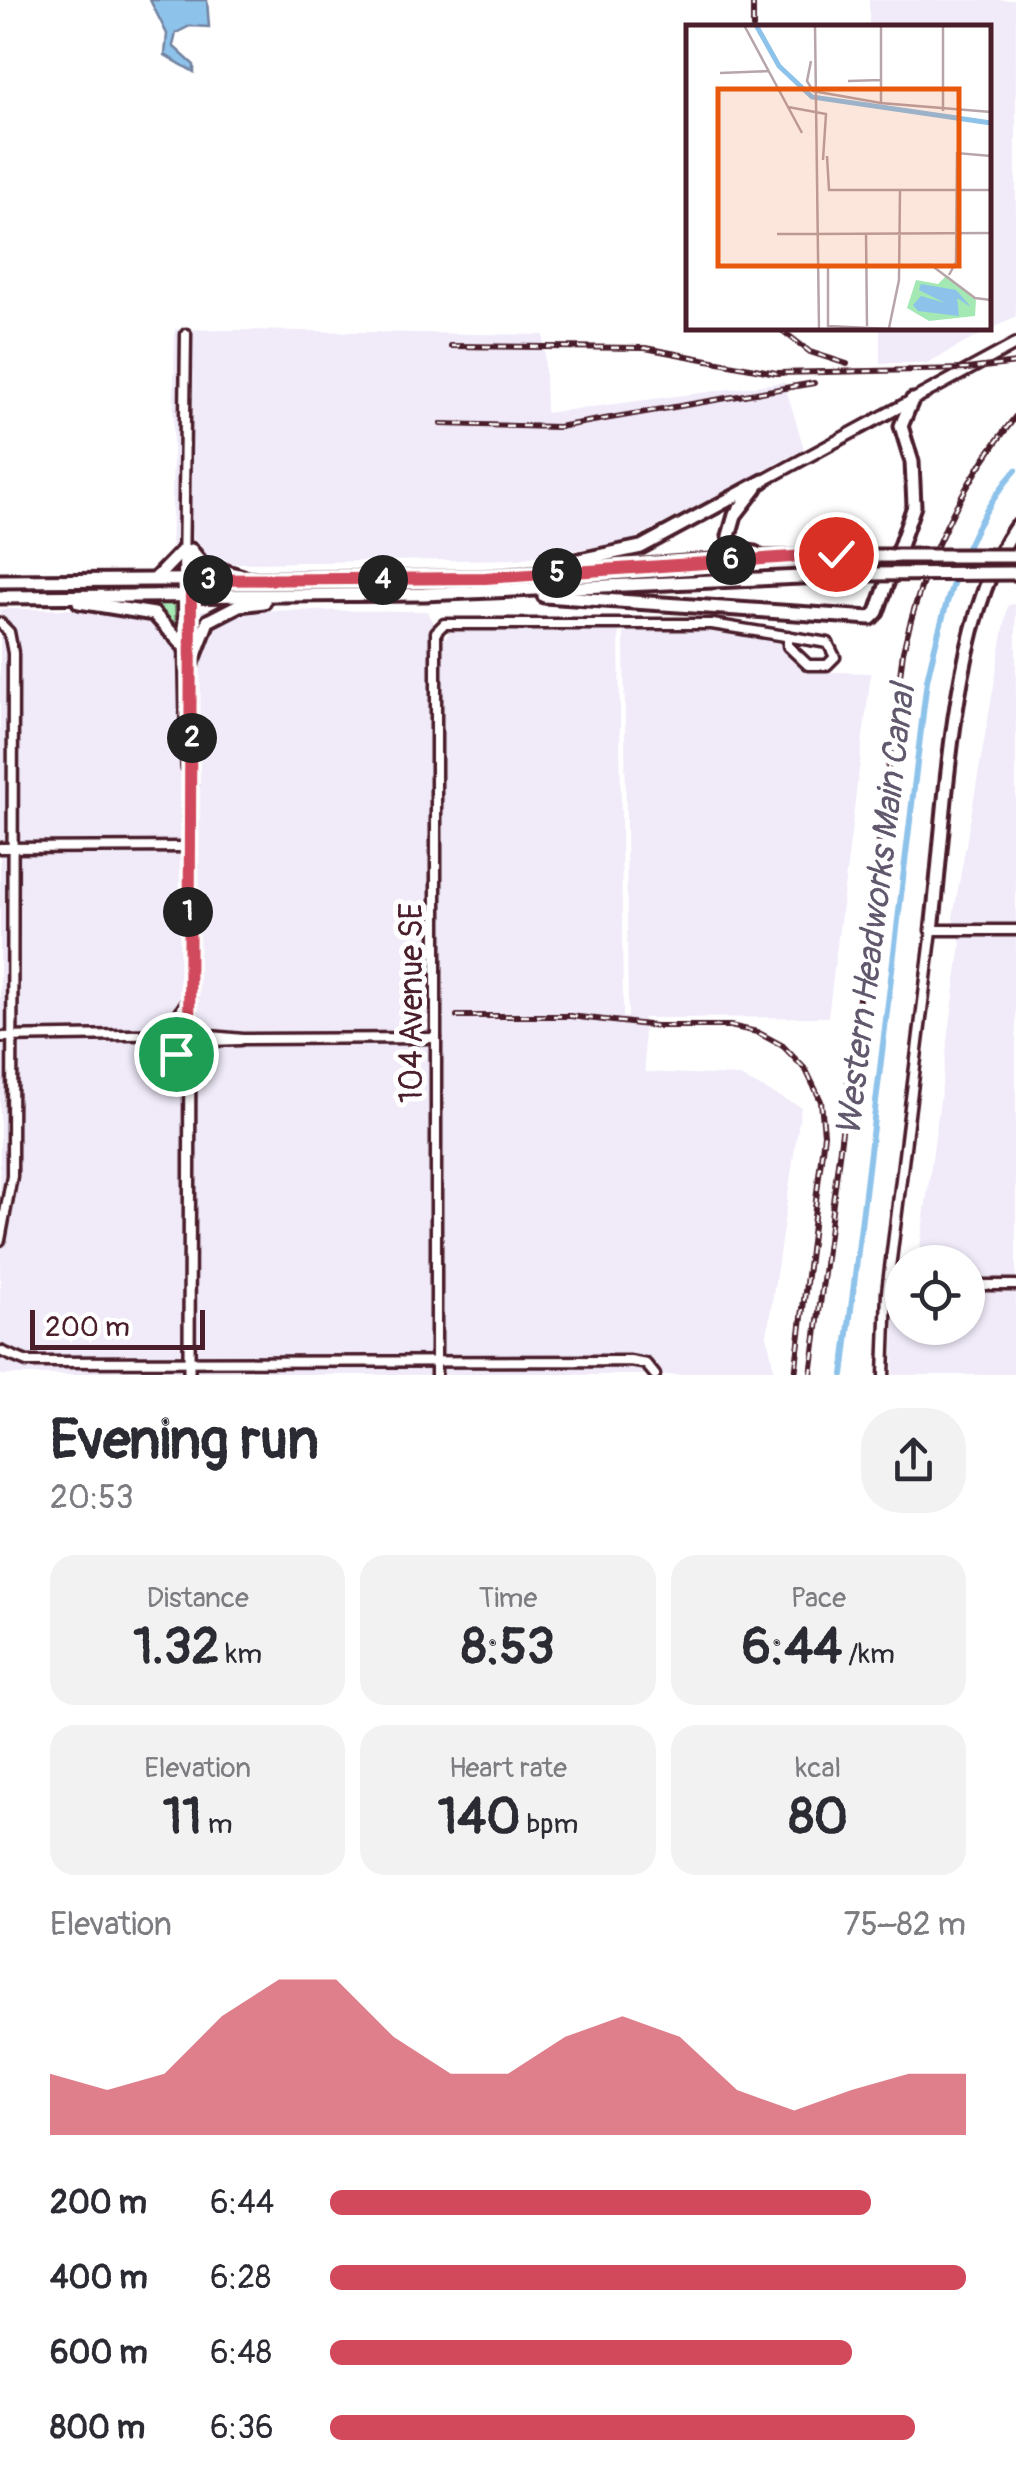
<!DOCTYPE html>
<html lang="en">
<head>
<meta charset="utf-8">
<style>
  body { margin:0; font-family:Pangolin,sans-serif; background:#f2f2f3; color:#2b2b33; height:100vh; display:flex; flex-direction:column; font-size:38px; white-space:nowrap }
  * { box-sizing:border-box; margin:0 }
  p { font-size:32px; color:#7c7c81 }
  .icon { flex:none; width:55px; height:55px; fill:none; stroke:currentColor; stroke-width:2; stroke-linecap:round; stroke-linejoin:round }
  .map { position:relative; height:1375px; overflow:hidden }
  .panel { display:flex; flex-direction:column; background:#fff; flex:1 }
  .panel>* { flex:none }
  .controls { position:absolute; left:885px; top:1245px; display:grid; gap:20px }
  .controls a { display:grid; place-items:center; width:100px; height:100px; border-radius:50%; background:#fff; box-shadow:0 2px 8px #0004; font-size:50px }
  .scale { position:absolute; left:30px; bottom:25px; width:175px; box-sizing:border-box; padding-left:10px; border:5px solid #4a1f2b; border-top:0; font-size:28px; line-height:35px; white-space:nowrap; color:#4a1f2b; -webkit-text-stroke:8px #fff; paint-order:stroke }
  .pin { position:absolute; display:grid; place-items:center; width:85px; height:85px; color:#fff; margin:-42px; border:5px solid #fff; border-radius:50%; box-shadow:0 2px 10px #0007 }
  .km { position:absolute; width:50px; height:50px; margin:-25px; border-radius:50%; background:#222; color:#fff; font-size:28px; line-height:50px; text-align:center }
  .round { display:grid; place-items:center; flex:none; width:105px; height:105px; border-radius:40px; background:#f2f2f3 }
  .overview { display:flex; align-items:center; justify-content:space-between; height:170px; padding:0 50px }
  h1 { font-size:55px; font-weight:700; line-height:75px }
  .stats { display:grid; grid-template-columns:repeat(3,1fr); gap:15px; height:170px; padding:10px 50px }
  .stats div { display:grid; align-content:center; border-radius:25px; background:#f2f2f3; text-align:center }
  .stats b { font-size:50px; font-weight:700 }
  .stats small { font-size:28px; font-weight:400 }
  .stats p { font-size:28px }
  .chart { height:280px; padding:20px 50px }
  .chart p { display:flex; justify-content:space-between }
  .chart svg { width:100%; height:180px; margin-top:10px; fill:#d1495b; opacity:.7 }
  ul { padding:0 50px; list-style:none; font-size:32px }
  li { display:grid; grid-template-columns:160px 120px 1fr; align-items:center; height:75px }
  li i { height:25px; border-radius:12px; background:#d1495b }
  .map>svg:first-child { display:block }
</style>
</head>
<body>
<div class="map">
<svg width="1016" height="1375" viewBox="0 0 1016 1375">
  <rect width="100%" height="100%" fill="#fff"/>
  <filter id="ink" filterUnits="userSpaceOnUse"><feTurbulence type="fractalNoise" baseFrequency=".01" numOctaves="2"/><feDisplacementMap in="SourceGraphic" scale="20" xChannelSelector="R" yChannelSelector="G"/><feConvolveMatrix kernelMatrix="1 2 1 2 8 2 1 2 1" color-interpolation-filters="sRGB"/></filter>
  <g filter="url(#ink)">
    <g fill="#f0eaf9">
      <path d="M869,0H1016V316L927,363H880V328H988V28L869,27Z"/>
      <path d="M175,329L544,335L546,413L784,382L804,449L630,541L517,559L171,564Z"/>
      <path d="M1016,604V1375H893L895,1299L902,1290V1328H968V1262H918L961,944L953,918L1008,605Z"/>
      <path d="M0,609L427,611L444,639L454,628L619,629L623,1018L628,1017L624,630L713,627L744,631L780,639L807,671L871,673L828,1017L643,1018L645,1072L738,1076L801,1107L767,1335L775,1375H0Z"/>
    </g>
    <path fill="#a4e8b4" stroke="#778470" stroke-width="2.5" d="M175,599L176,629L157,612L128,603Z"/>
    <path fill="#8dc2ea" stroke="#72819e" stroke-width="2.5" d="M150,0H207L209,27L190,26L176,33L173,46L194,65V72L165,55L167,34Z"/>
    <g fill="none" stroke-linecap="round" stroke-linejoin="round">
      <path stroke="#8dc2ea" stroke-width="6" d="M843,1375L927,680C944,605 964,528 1016,470"/>
      <g stroke="#4a1f2b" stroke-width="15">
        <g id="minor">
          <path d="M191,550V580"/>
          <path d="M183,580L186,334"/>
          <path d="M0,623L9,632L13,653L12,1176L0,1240"/>
          <path d="M0,848L188,847"/>
          <path d="M0,1037L189,1034L243,1039L436,1038"/>
          <path d="M149,1043L240,1040"/>
          <path d="M968,1285H1016"/>
          <path d="M0,1351L27,1362L630,1361L646,1364L655,1375"/>
          <path d="M436,1375V632L444,624H712L828,643L835,657L827,665H808L788,646V636"/>
          <path d="M884,1375L887,1292L932,930H1016"/>
        </g>
      </g>
      <g stroke="#4a1f2b" stroke-width="16">
        <g id="tertiary">
          <path d="M763,481L1016,344"/>
          <path d="M183,580L187,767"/>
          <path d="M166,1034L187,1002"/>
          <path d="M148,1043L176,1055L189,1068"/>
          <path d="M190,1073L213,1043"/>
          <path d="M189,1375L191,593"/>
        </g>
      </g>
      <g stroke="#4a1f2b" stroke-width="19">
        <g id="primary">
          <path d="M191,550L202,564L243,577"/>
          <path d="M755,553L736,549L729,536L735,515L756,488"/>
          <path d="M556,565L641,547L763,481"/>
          <path d="M155,579L184,549"/>
          <path d="M0,581L485,578L752,558L874,556"/>
          <path d="M544,596L871,618L877,612L914,506L912,462L901,426L912,400"/>
          <path d="M0,597L424,594L868,574"/>
          <path d="M79,602L154,614L183,645"/>
          <path d="M192,663L208,621L239,605L264,602"/>
          <path d="M932,930C946,816 950,620 1016,527"/>
        </g>
      </g>
      <use href="#minor" stroke="#fff" stroke-width="8"/>
      <use href="#tertiary" stroke="#fff" stroke-width="9"/>
      <use href="#primary" stroke="#fff" stroke-width="11"/>
      <g stroke="#4a1f2b" stroke-width="6">
        <g id="rail">
          <path d="M753,0V28"/>
          <path d="M779,328L810,352L847,364"/>
          <path d="M451,346L645,348L776,373L967,369L1016,363"/>
          <path d="M441,424L558,427L814,383"/>
          <path d="M457,1016H570L656,1026H730L757,1032L783,1046L806,1070L821,1101L824,1134L795,1375"/>
          <path d="M811,1375L903,652C923,563 959,487 1016,416"/>
        </g>
      </g>
      <use href="#rail" stroke="#fff" stroke-width="2.5" stroke-dasharray="8" stroke-linecap="butt"/>
      <g stroke="#4a1f2b" stroke-width="19" stroke-linecap="butt">
        <g id="primary-bridge">
          <path d="M874,556H1016"/>
          <path d="M868,574L1016,573"/>
        </g>
      </g>
      <use href="#primary-bridge" stroke="#fff" stroke-width="11"/>
    </g>
  </g>
  <g fill="none" stroke-linecap="round" stroke-linejoin="round" filter="url(#ink)">
    <g stroke="#fff" stroke-width="20">
      <path id="route" d="M176,1054L189,1068L191,580L485,578L836,554"/>
    </g>
    <use href="#route" stroke="#d1495b" stroke-width="12"/>
  </g>
  <g text-anchor="middle" stroke-width="10" stroke-linejoin="round" paint-order="stroke">
    <g font-size="32" fill="#4a1f2b" stroke="#fff">
      <text transform="translate(411 1003) rotate(-90)" y="11">104 Avenue SE</text>
    </g>
    <g font-size="35" font-style="italic" fill="#61586e" stroke="#fff">
      <text transform="translate(875 910) rotate(-83)" y="12">Western Headworks Main Canal</text>
    </g>
  </g>
  <g transform="translate(686 25)">
    <rect width="305" height="305" fill="#fff"/>
    <path d="M261,250L290,275L289,291L243,296L221,283L230,255L252,259Z" fill="#a4e8b4"/>
    <path d="M235,259L270,265L285,282L271,273L273,291L232,286L227,280L235,271L259,278L233,265Z" fill="#8dc2ea"/>
    <path fill="none" stroke="#8dc2ea" stroke-width="5" d="M70,0L93,41L126,72L305,98"/>
    <path fill="none" stroke="#b7a5aa" stroke-width="2.5" d="M58,0L116,108M129,0L133,305M195,0V78L305,87M125,36L121,56L127,66L195,78M34,48L83,46M162,56L195,55M102,82L140,89L137,135M257,86V0M141,131L143,165H305M180,208L181,301M91,209H128M127,209L305,208M263,250L270,237L271,128L305,131M203,303L213,255L214,165M226,305L142,301V241L245,240L289,273L305,275"/>
    <path fill="#e8590c" fill-opacity="0.15" stroke="#e8590c" stroke-width="5" d="M32,64H273V241H32Z"/>
    <rect width="305" height="305" fill="none" stroke="#4a1f2b" stroke-width="5"/>
  </g>
</svg>
<div class="controls">
<a><svg class="icon" aria-label="locate" viewBox="0 0 24 24"><circle cx="12" cy="12" r="6"/><path d="M12 2v4M12 18v4M2 12h4M18 12h4"/></svg></a>
</div>
<div class="scale">200 m</div>
<div class="pin" style="left:176px;top:1054px;background:#1e9e55"><svg class="icon" aria-label="arrive" viewBox="0 0 24 24"><path d="M6 21V4h12l-3 4 3 4H6"/></svg></div>
<div class="pin" style="left:836px;top:554px;background:#d93025"><svg class="icon" aria-label="check" viewBox="0 0 24 24"><path d="M5 12l5 5 9-10"/></svg></div>
<b class="km" style="left:188px;top:912px">1</b>
<b class="km" style="left:192px;top:738px">2</b>
<b class="km" style="left:208px;top:580px">3</b>
<b class="km" style="left:383px;top:580px">4</b>
<b class="km" style="left:557px;top:573px">5</b>
<b class="km" style="left:731px;top:560px">6</b>
</div>
<section class="panel">
<div class="overview"><div><h1>Evening run</h1><p>20:53</p></div><a class="round"><svg class="icon" aria-label="share" viewBox="0 0 24 24"><path d="M12 15V3M7 8l5-5 5 5M5 13v7h14v-7"/></svg></a></div>
<div class="stats">
<div><p>Distance</p><b>1.32<small> km</small></b></div>
<div><p>Time</p><b>8:53</b></div>
<div><p>Pace</p><b>6:44<small> /km</small></b></div>
</div>
<div class="stats">
<div><p>Elevation</p><b>11<small> m</small></b></div>
<div><p>Heart rate</p><b>140<small> bpm</small></b></div>
<div><p>kcal</p><b>80</b></div>
</div>
<div class="chart"><p><span>Elevation</span>75–82 m</p>
<svg viewBox="0 0 160 44" preserveAspectRatio="none"><path d="M0 44V29L10 33L20 29L30 15L40 6L50 6L60 20L70 29L80 29L90 20L100 15L110 20L120 33L130 38L140 33L150 29L160 29V44z"/></svg>
</div>
<ul>
<li><b>200 m</b>6:44<i style="width:85%"></i></li>
<li><b>400 m</b>6:28<i style="width:100%"></i></li>
<li><b>600 m</b>6:48<i style="width:82%"></i></li>
<li><b>800 m</b>6:36<i style="width:92%"></i></li>
</ul>
</section>
</body>
</html>
